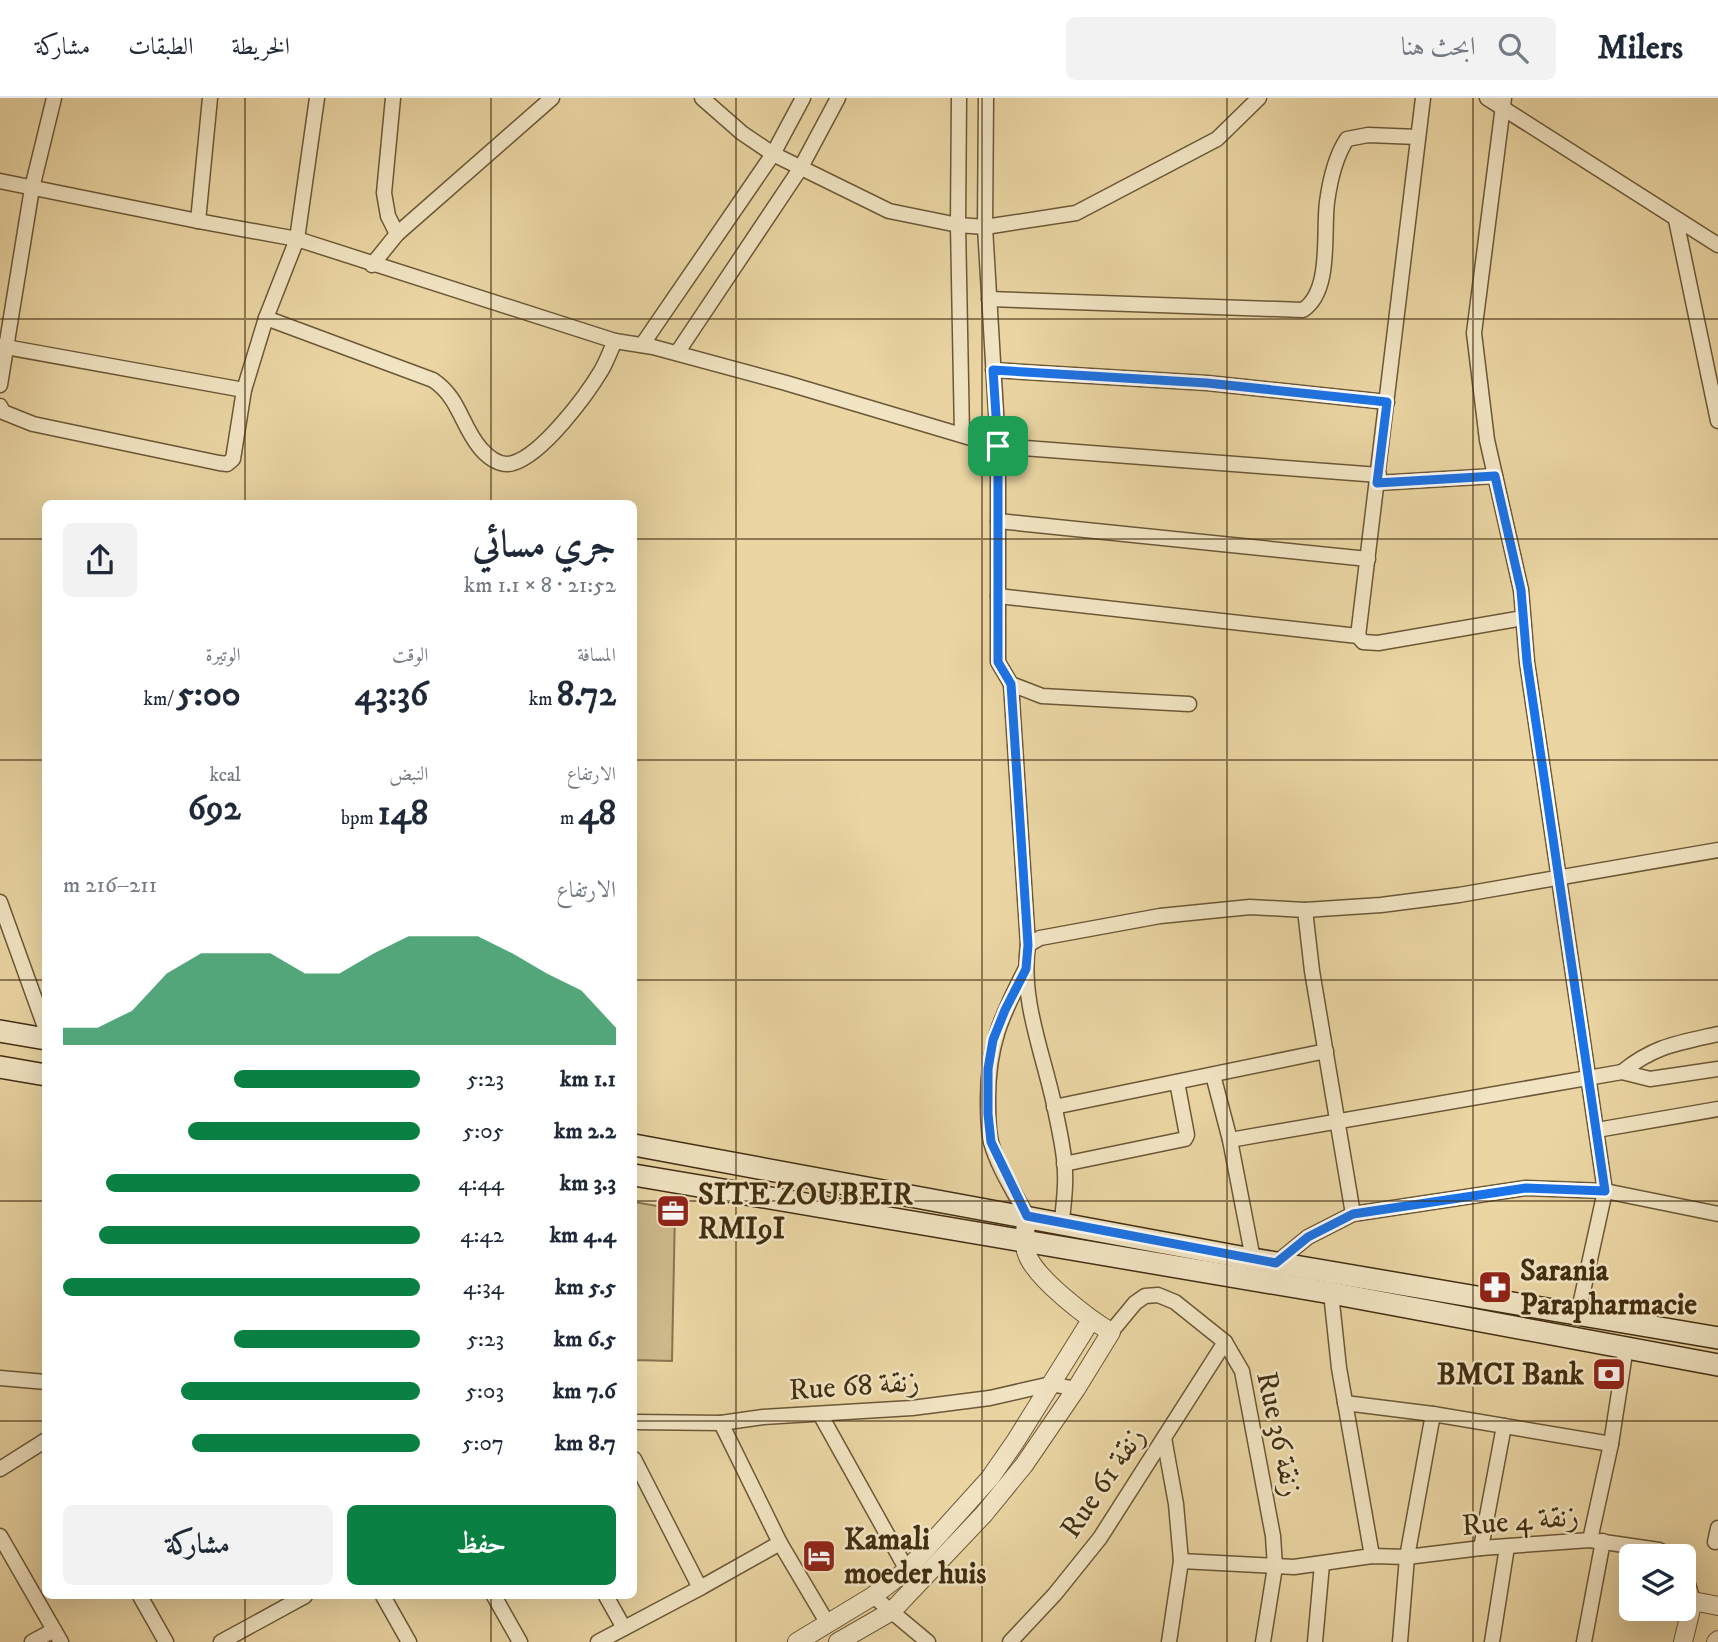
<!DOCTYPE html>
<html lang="ar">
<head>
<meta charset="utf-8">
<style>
  body { margin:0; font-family:"IM FELL DW Pica",Amiri,serif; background:#f2f2f3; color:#1f2937; direction:rtl; height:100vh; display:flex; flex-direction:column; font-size:26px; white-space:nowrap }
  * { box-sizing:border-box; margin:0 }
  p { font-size:23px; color:#747a83 }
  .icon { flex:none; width:38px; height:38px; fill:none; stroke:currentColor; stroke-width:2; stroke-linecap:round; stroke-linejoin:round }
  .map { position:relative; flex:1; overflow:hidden; direction:ltr }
  .drawer { position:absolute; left:42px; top:402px; width:595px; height:1099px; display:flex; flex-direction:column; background:#fff; border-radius:10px; box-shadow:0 7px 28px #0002; direction:rtl }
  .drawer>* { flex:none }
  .buttons { position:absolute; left:1619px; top:1446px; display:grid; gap:14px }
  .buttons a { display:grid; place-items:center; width:77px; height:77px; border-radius:10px; background:#fff; box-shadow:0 7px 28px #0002; font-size:35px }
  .pin { position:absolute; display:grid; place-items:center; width:60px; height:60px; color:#fff; margin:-30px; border-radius:14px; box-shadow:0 4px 10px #0006 }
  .round { display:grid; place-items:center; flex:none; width:74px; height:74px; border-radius:10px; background:#f2f2f3 }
  .overview { display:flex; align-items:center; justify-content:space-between; height:119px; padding:0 21px }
  h1 { font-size:38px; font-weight:800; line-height:52px }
  .stats { display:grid; grid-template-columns:repeat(3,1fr); gap:10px; height:119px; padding:7px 21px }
  .stats div { display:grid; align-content:center }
  .stats b { font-size:35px; font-weight:800 }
  .stats small { font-size:19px; font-weight:400 }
  .stats p { font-size:19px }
  .chart { height:196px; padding:14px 21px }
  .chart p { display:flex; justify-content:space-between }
  .chart svg { width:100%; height:126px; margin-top:7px; fill:#0b8043; opacity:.7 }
  .primary-button { display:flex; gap:14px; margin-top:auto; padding:14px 21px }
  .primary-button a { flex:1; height:80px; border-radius:10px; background:#0b8043; color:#fff; font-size:28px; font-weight:800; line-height:80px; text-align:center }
  .primary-button a+a { background:#f2f2f3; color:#1f2937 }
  ul { padding:0 21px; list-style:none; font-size:23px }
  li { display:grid; grid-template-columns:112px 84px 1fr; align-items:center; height:52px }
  li i { height:18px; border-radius:9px; background:#0b8043 }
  header { display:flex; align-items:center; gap:42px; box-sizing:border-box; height:98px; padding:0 35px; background:#fff; border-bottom:2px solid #e0e1e3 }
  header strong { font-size:33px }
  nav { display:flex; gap:38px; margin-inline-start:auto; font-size:24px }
  .search { width:490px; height:63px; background:#f2f2f3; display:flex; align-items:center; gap:18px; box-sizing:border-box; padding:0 24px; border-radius:10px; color:#747a83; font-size:26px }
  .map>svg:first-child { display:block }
</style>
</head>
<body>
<header>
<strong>Milers</strong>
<div class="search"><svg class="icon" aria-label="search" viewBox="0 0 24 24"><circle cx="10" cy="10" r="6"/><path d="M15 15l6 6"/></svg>ابحث هنا</div>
<nav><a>الخريطة</a><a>الطبقات</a><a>مشاركة</a></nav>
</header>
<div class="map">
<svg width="1718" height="1544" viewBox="0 0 1718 1544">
  <rect width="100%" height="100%" fill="#ead5a3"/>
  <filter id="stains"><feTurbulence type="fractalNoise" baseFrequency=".00286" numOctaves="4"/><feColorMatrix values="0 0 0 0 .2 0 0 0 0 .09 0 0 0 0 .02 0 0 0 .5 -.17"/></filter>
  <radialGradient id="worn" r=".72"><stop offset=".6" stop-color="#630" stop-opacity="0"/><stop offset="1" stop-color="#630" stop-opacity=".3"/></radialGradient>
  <path fill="#cdb98a" stroke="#88744e" stroke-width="2" d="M634,1104L675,1111L672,1263L634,1262Z"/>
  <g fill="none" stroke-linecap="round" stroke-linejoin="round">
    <g stroke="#6c5836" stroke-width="17">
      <g id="minor">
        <path d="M393,0L384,95L388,118L397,136"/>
        <path d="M702,0L742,35L773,56L889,113L958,127L985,129L1076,115L1217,41L1259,0"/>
        <path d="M959,0L958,127L962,337"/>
        <path d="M986,0L985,129L998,348V564L1011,586L1042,598L1189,606"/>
        <path d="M1423,0L1358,538L1363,544L1378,545L1523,520"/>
        <path d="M1487,0L1718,147"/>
        <path d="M1504,0L1474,235L1487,342L1521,492L1527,564L1605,1093L1578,1216"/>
        <path d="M0,83L198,123L297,141L615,243C610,253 607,263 601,273C586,298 542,357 513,365C501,369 489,360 481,351C461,328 460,300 433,282L266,220"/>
        <path d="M1676,122L1718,323"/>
        <path d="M198,123L210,0"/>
        <path d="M372,167L397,136L552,0"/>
        <path d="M989,201L1303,212C1332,193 1323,135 1327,104C1330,82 1335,59 1347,41L1368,37L1418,39"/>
        <path d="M615,243L653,249L786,285L998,348L1379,377"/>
        <path d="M642,247L773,56L803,0"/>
        <path d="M0,248L244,292"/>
        <path d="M677,255L800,71L838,0"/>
        <path d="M993,272L1207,285L1387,304"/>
        <path d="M0,287L32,90L54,0"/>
        <path d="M0,308L3,314L33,326L219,365L227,366L233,361L244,292L266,220L297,141L317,0"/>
        <path d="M1377,385L1495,378"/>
        <path d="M998,423L1368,461"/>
        <path d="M998,498L1358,538"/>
        <path d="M1011,586L1028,847C1020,903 1044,957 1055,1011C1059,1032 1065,1055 1065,1075C1066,1092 1063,1108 1062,1124"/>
        <path d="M0,804L46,932"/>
        <path d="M1305,812L1312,873L1353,1116"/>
        <path d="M1028,847L1040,840L1160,818L1250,809L1305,812L1381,807L1459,797L1718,752"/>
        <path d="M1025,872C1001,919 988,947 988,1001C988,1015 988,1031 991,1044C998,1070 1015,1095 1027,1118"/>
        <path d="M1622,974C1654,948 1678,945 1718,936"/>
        <path d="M1213,977L1230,1042L1253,1161"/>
        <path d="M1054,1009L1326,953"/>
        <path d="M1597,1032L1718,1011"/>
        <path d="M1230,1042L1622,974L1650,981L1718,971"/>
        <path d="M1064,1066L1185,1041L1187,1037L1177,984"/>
        <path d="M1276,1165L1308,1139L1353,1116L1526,1090L1605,1093L1718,1116"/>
        <path d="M1331,1195L1339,1270L1372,1458"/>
        <path d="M1111,1234L1135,1205L1145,1198L1158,1197L1175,1204L1225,1244L1242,1273L1273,1438L1275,1469L1263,1544"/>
        <path d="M0,1280L46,1284"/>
        <path d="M1345,1305L1433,1316L1611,1346"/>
        <path d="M820,1316L907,1472"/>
        <path d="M634,1324L721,1325L763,1319L912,1310L990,1300L1051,1286L1076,1291"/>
        <path d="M721,1325L780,1445L828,1526"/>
        <path d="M1164,1340L1176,1406L1181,1463L1169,1544"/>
        <path d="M634,1361L700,1490"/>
        <path d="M0,1371L46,1342"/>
        <path d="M0,1438L61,1544"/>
        <path d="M1590,1442L1611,1346L1626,1249"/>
        <path d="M1715,1444L1718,1430"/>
        <path d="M1481,1450L1504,1328"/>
        <path d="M1181,1463L1294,1469L1372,1458L1407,1459L1481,1450L1590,1442L1659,1452L1671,1458"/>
        <path d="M1684,1473L1693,1503"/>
        <path d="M140,1498L166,1544"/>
        <path d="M383,1498L409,1544"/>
        <path d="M494,1498L520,1544"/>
        <path d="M606,1498L624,1530"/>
        <path d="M873,1498L928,1544"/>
        <path d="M32,1544L54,1532"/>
        <path d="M221,1544L305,1498"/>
        <path d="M598,1544L700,1490L780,1445"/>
        <path d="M1010,1544L1055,1496L1100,1440L1225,1244"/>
        <path d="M1315,1544L1322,1466"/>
        <path d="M1400,1544L1407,1459L1433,1316"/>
        <path d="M1492,1544L1507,1449"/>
        <path d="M1584,1544L1603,1443"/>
      </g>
    </g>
    <g stroke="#6c5836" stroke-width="20">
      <g id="tertiary">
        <path d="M797,1544L873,1498L907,1472L990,1380L1015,1344L1091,1222"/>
        <path d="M838,1544L892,1513L984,1416L1024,1367L1076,1291L1111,1234C1089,1221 1035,1180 1027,1156C1022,1144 1026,1130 1027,1118"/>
        <path d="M1683,1544L1693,1503L1718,1508"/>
        <path d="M1716,1544L1718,1542"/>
      </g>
    </g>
    <g stroke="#422e12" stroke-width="24">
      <g id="secondary">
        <path d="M0,933L46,941"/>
        <path d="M0,969L46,977"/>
        <path d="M634,1047L1235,1158L1718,1240"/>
        <path d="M634,1077L1331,1195L1718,1267"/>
      </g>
    </g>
    <use href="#minor" stroke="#f1e4c3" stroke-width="14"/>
    <use href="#tertiary" stroke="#f1e4c3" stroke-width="18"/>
    <use href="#secondary" stroke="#f1e4c3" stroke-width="21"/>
  </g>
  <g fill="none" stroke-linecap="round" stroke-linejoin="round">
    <g stroke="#fff" stroke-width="14">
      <path id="route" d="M993,272L1207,285L1387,304L1377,385L1495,378L1521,492L1527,564L1605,1093L1526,1090L1353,1116L1308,1139L1276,1165L1027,1118L991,1044L988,1016V971L993,942L1005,912L1026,871L1028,847L1011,586L998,564V348Z"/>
    </g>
    <use href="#route" stroke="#1a73e8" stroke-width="9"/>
  </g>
  <path fill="none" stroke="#422e12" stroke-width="2" stroke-opacity="0.55" d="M245,0V406M491,0V406M736,0V1544M982,0V1544M1227,0V1544M1473,0V1544M0,221H1718M0,441H46M634,441H1718M0,662H46M634,662H1718M0,882H46M634,882H1718M0,1103H46M634,1103H1718M0,1323H46M634,1323H1718M245,1498V1544M491,1498V1544"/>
  <defs>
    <g id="office-square" transform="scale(1.75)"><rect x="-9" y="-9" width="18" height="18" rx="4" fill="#8f2418" stroke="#f1e4c3"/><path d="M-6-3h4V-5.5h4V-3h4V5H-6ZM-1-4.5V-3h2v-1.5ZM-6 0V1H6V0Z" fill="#fff"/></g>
    <g id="pharmacy-square" transform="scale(1.75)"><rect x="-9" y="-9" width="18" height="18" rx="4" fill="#8f2418" stroke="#f1e4c3"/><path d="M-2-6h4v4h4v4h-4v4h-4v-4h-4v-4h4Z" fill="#fff"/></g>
    <g id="bank-square" transform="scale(1.75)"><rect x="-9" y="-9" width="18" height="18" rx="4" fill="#8f2418" stroke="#f1e4c3"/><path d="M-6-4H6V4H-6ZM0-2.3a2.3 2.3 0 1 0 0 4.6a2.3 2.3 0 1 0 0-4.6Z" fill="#fff"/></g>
    <g id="hotel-square" transform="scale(1.75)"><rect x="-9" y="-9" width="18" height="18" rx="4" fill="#8f2418" stroke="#f1e4c3"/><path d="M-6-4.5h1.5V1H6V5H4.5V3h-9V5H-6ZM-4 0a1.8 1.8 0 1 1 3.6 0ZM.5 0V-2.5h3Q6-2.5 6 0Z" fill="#fff"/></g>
  </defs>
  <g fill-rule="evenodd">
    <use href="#office-square" x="673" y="1113"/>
    <use href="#pharmacy-square" x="1495" y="1189"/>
    <use href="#bank-square" x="1609" y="1276"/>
    <use href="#hotel-square" x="819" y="1458"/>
  </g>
  <g text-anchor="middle" stroke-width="5" stroke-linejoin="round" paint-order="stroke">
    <g font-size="30" font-weight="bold" fill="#422e12" stroke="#f1e4c3" text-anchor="start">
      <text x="698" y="1106">SITE ZOUBEIR<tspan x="698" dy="34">RMI9I</tspan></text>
      <text x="1520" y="1182">Sarania<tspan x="1520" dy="34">Parapharmacie</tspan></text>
      <text x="1584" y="1286" text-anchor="end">BMCI Bank</text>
      <text x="844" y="1451">Kamali<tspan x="844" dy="34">moeder huis</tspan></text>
    </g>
    <g font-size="30" fill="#422e12" stroke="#f1e4c3">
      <text transform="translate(854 1287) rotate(-4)" y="10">Rue 68 زنقة</text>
      <text transform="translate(1280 1336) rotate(78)" y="10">Rue 36 زنقة</text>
      <text transform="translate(1102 1384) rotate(-56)" y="10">Rue 61 زنقة</text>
      <text transform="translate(1520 1422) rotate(-5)" y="10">Rue 4 زنقة</text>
    </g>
  </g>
  <rect width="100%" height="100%" filter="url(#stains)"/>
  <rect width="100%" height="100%" fill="url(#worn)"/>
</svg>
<div class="buttons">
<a><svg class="icon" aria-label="layers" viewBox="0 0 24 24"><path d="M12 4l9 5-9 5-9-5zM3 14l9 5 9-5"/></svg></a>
</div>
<div class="pin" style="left:998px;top:348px;background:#1e9e55"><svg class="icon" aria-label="arrive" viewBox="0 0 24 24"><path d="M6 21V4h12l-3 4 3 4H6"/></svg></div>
<section class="drawer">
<div class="overview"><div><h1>جري مسائي</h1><p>21:52 · 8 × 1.1 km</p></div><a class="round"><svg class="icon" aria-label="share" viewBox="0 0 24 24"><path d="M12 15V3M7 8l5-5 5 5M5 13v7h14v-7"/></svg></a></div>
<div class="stats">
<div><p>المسافة</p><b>8.72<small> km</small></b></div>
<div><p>الوقت</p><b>43:36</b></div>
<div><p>الوتيرة</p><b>5:00<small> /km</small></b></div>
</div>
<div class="stats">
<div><p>الارتفاع</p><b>48<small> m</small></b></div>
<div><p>النبض</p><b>148<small> bpm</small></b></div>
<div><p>kcal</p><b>692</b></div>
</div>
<div class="chart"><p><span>الارتفاع</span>211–216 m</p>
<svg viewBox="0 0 160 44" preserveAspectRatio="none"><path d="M0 44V38L10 38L20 32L30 19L40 12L50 12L60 12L70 19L80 19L90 12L100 6L110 6L120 6L130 12L140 19L150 25L160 38V44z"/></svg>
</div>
<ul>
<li><b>1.1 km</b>5:23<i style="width:52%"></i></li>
<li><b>2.2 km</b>5:05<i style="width:65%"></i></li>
<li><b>3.3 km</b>4:44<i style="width:88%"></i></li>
<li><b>4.4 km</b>4:42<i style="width:90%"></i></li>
<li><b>5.5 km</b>4:34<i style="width:100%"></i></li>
<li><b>6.5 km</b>5:23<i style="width:52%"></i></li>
<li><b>7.6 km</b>5:03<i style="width:67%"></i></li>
<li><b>8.7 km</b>5:07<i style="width:64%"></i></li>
</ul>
<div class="primary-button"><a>حفظ</a><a>مشاركة</a></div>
</section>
</div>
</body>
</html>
